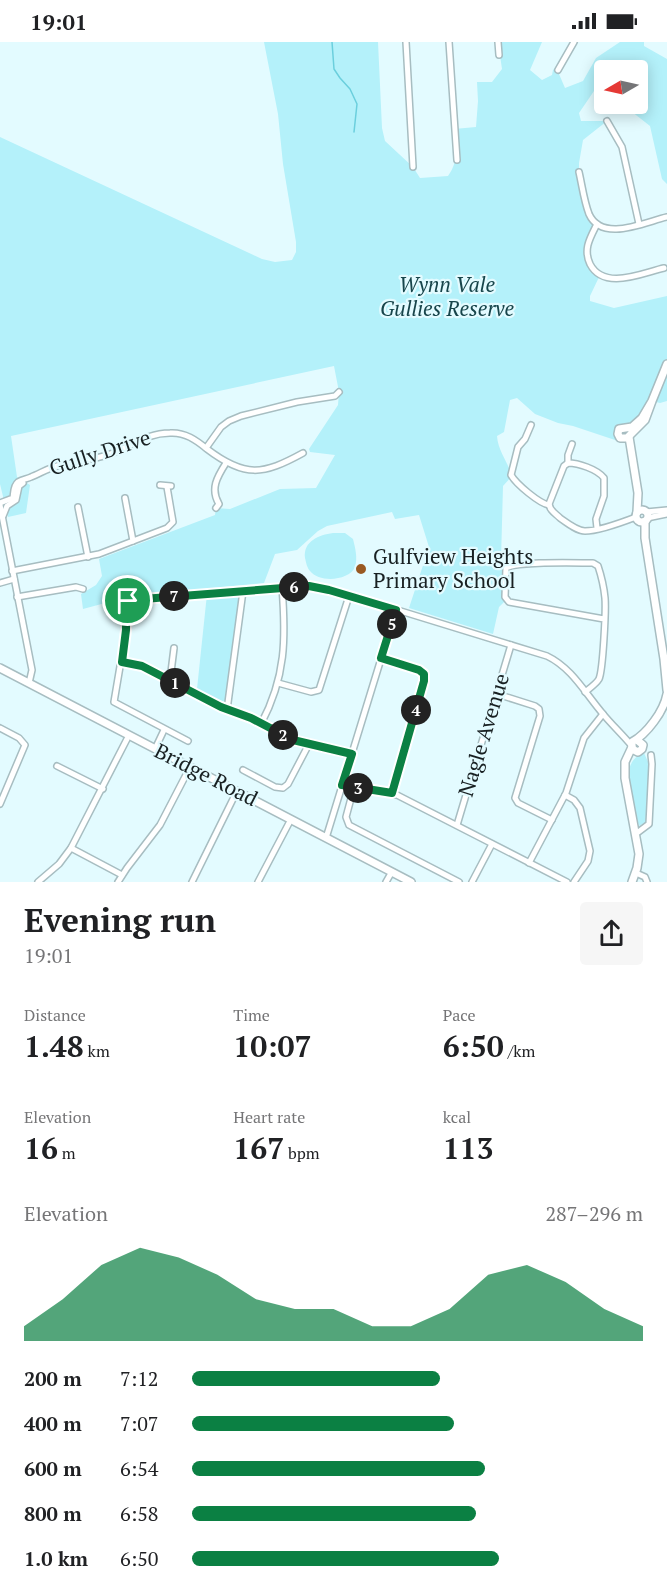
<!DOCTYPE html>
<html lang="en">
<head>
<meta charset="utf-8">
<style>
  body { margin:0; font-family:"PT Serif",serif; background:#f6f6f6; color:#202124; height:100vh; display:flex; flex-direction:column; font-size:22px; white-space:nowrap }
  * { box-sizing:border-box; margin:0 }
  p { font-size:20px; color:#757577 }
  .icon { flex:none; width:33px; height:33px; fill:none; stroke:currentColor; stroke-width:2; stroke-linecap:round; stroke-linejoin:round }
  .map { position:relative; height:840px; overflow:hidden }
  .panel { display:flex; flex-direction:column; background:#fff; flex:1 }
  .panel>* { flex:none }
  .needle { width:39px; rotate:261deg }
  .buttons { position:absolute; left:594px; top:18px; display:grid; gap:12px }
  .buttons a { display:grid; place-items:center; width:54px; height:54px; border-radius:6px; background:#fff; box-shadow:0 3px 15px #0003; font-size:30px }
  .pin { position:absolute; display:grid; place-items:center; width:51px; height:51px; color:#fff; margin:-26px; border:3px solid #fff; border-radius:50%; box-shadow:0 2px 6px #0007 }
  .km { position:absolute; width:30px; height:30px; margin:-15px; border-radius:50%; background:#222; color:#fff; font-size:16px; line-height:30px; text-align:center }
  .round { display:grid; place-items:center; flex:none; width:63px; height:63px; border-radius:6px; background:#f6f6f6 }
  .head { display:flex; align-items:center; justify-content:space-between; height:102px; padding:0 24px }
  h1 { font-size:33px; font-weight:800; line-height:45px }
  .stats { display:grid; grid-template-columns:repeat(3,1fr); gap:9px; height:102px; padding:6px 24px }
  .stats div { display:grid; align-content:center }
  .stats b { font-size:30px; font-weight:800 }
  .stats small { font-size:16px; font-weight:400 }
  .stats p { font-size:16px }
  .chart { height:168px; padding:12px 24px }
  .chart p { display:flex; justify-content:space-between }
  .chart svg { width:100%; height:108px; margin-top:6px; fill:#0b8043; opacity:.7 }
  ul { padding:0 24px; list-style:none; font-size:20px }
  li { display:grid; grid-template-columns:96px 72px 1fr; align-items:center; height:45px }
  li i { height:15px; border-radius:8px; background:#0b8043 }
  .status { display:flex; justify-content:space-between; align-items:center; height:42px; padding:0 30px; background:#fff; direction:ltr }
  .status svg { height:16px; fill:currentColor }
  .map>svg:first-child { display:block }
</style>
</head>
<body>
<div class="status"><b>19:01</b><svg viewBox="0 0 49 12"><path d="M0 12V9h3v3zM5 12V6h3v6zM10 12V3h3v9zM15 12V0h3v12zM26 1h20v11H26zM47 4h2v5h-2z"/></svg></div>
<div class="map">
<svg width="667" height="840" viewBox="0 0 667 840">
  <rect width="100%" height="100%" fill="#e3fbff"/>
  <g fill="#b4f1fa">
    <path d="M264,0H378L382,86L385,99L413,125L420,136L448,134C459,119 456,105 454,87L476,85L478,59L477,40H492L502,27L498,0H542L530,28L542,38L552,33L553,28L556,25L565,46L583,39L596,16L620,0H644V4L667,17V142L662,137L650,84L622,62H638V28H604V48L594,49L579,71L581,79H607L583,98L579,121V130L588,167L597,182L590,196L588,217L600,233L590,254V259L614,266L667,254V359L660,361L652,359L640,379L621,386L618,399L573,384L558,381L535,372L517,356L510,358L504,390L497,394C498,409 508,420 512,434L503,444L501,518L507,525L506,558L499,565L493,592L409,566L429,505L419,473L395,477L392,470L327,484L318,489L297,508L275,512L264,541L131,554L83,567L81,552L96,543L102,534L99,517L215,473L216,466L230,467L280,447L316,446L335,413L310,410L309,407L338,363L339,350L334,324L11,394L17,435L30,443L26,471L8,475L0,442V95L262,217L275,220L292,218L296,210V200L283,122L278,72Z"/>
    <path d="M333,491H345L353,497C355,505 358,516 355,525C349,539 319,541 310,529C307,526 306,520 305,516C303,499 319,493 333,491Z"/>
    <path d="M243,549L227,663L197,647L207,552Z"/>
    <path d="M644,711L649,722L646,780L639,784C634,763 615,721 644,711Z"/>
  </g>
  <g fill="none" stroke-linecap="round" stroke-linejoin="round">
    <path stroke="#6bcfdd" stroke-width="1.5" d="M332,0L334,27L340,36L350,47L357,62L354,90"/>
    <g stroke="#a7bdc1" stroke-width="8">
      <g id="minor">
        <path d="M406,0L413,125"/>
        <path d="M449,0L457,118"/>
        <path d="M498,0L499,13"/>
        <path d="M558,28L574,0"/>
        <path d="M607,79L622,105L639,182"/>
        <path d="M579,130C582,143 584,159 589,172C602,201 645,180 667,175"/>
        <path d="M597,182C590,196 583,207 590,222C604,249 642,231 664,226"/>
        <path d="M531,383L525,397L518,405L511,433C516,442 540,462 549,463"/>
        <path d="M206,406L221,385L229,379L241,374L297,360L335,354L339,350"/>
        <path d="M568,421V413L572,402"/>
        <path d="M160,443L171,444"/>
        <path d="M125,456L133,499"/>
        <path d="M0,461L13,456C14,451 13,444 18,440C22,437 27,437 31,435C41,431 50,425 61,423C77,419 94,418 110,412C131,405 146,391 170,391C185,390 196,398 207,407C245,436 263,433 303,411"/>
        <path d="M0,463L32,628L29,641"/>
        <path d="M78,465L88,515"/>
        <path d="M216,466L219,462C210,447 217,435 226,421"/>
        <path d="M646,470L667,468"/>
        <path d="M3,474L7,464L16,458L19,444L23,441"/>
        <path d="M647,476L667,472"/>
        <path d="M597,486L596,477L604,454V436C597,427 578,421 568,421L564,424L549,462C550,469 555,471 560,476C567,481 577,489 585,489C599,489 623,480 636,475"/>
        <path d="M12,529L99,512L167,486L173,480L167,445"/>
        <path d="M0,541L14,537"/>
        <path d="M17,555L76,545L83,547"/>
        <path d="M381,616L419,629L425,635L392,751"/>
        <path d="M121,620L142,624L221,665L251,676L293,698L352,712"/>
        <path d="M170,638L174,606"/>
        <path d="M278,641L311,650L319,648L349,554"/>
        <path d="M585,650C590,646 596,642 599,637C603,628 606,568 605,556C604,546 601,533 598,524L593,521C575,521 518,519 506,526L505,555L509,560L604,577"/>
        <path d="M497,652L535,664L539,667L540,674L515,756L518,761L552,778"/>
        <path d="M227,668L243,549"/>
        <path d="M261,682C286,635 286,596 282,545"/>
        <path d="M0,686L19,696L25,703L0,762"/>
        <path d="M188,699L114,660L126,589V561L141,556L309,544L329,547L547,614C572,626 585,651 603,672C612,683 622,692 631,703"/>
        <path d="M155,707L164,688"/>
        <path d="M57,724L103,747"/>
        <path d="M243,728L275,745L283,746L288,742L309,702"/>
        <path d="M342,743L397,753L567,840"/>
        <path d="M354,745L346,775L349,783L459,840"/>
        <path d="M565,753L574,758L580,766L590,809L588,819L574,840"/>
        <path d="M457,783L511,603"/>
        <path d="M637,791L649,782L652,722L651,713"/>
        <path d="M326,796L396,568"/>
        <path d="M71,806L122,833"/>
        <path d="M529,821L566,751L584,696L603,672"/>
        <path d="M636,831L645,835L647,840"/>
        <path d="M38,840L59,822L71,806L127,697"/>
        <path d="M118,840L127,826L160,783L188,729"/>
        <path d="M192,840L235,753"/>
        <path d="M258,840L289,781"/>
        <path d="M386,840L390,833"/>
        <path d="M472,840L492,802"/>
      </g>
    </g>
    <g stroke="#a7bdc1" stroke-width="10">
      <g id="major">
        <path d="M652,359L645,378L627,396H620L618,392L619,387L632,385L642,376L652,359L667,322"/>
        <path d="M629,395L638,451L637,470"/>
        <circle cx="642" cy="474" r="6"/>
        <path d="M645,479V496L664,617L667,648"/>
        <path d="M0,626L411,840"/>
        <path d="M637,698L643,703L642,707L638,710L632,707V700C647,692 664,669 667,652"/>
        <path d="M632,705L625,720V736L639,812L637,826L632,840"/>
      </g>
    </g>
    <use href="#minor" stroke="#fff" stroke-width="5"/>
    <use href="#major" stroke="#fff" stroke-width="7"/>
  </g>
  <g fill="none" stroke-linecap="round" stroke-linejoin="round">
    <g stroke="#fff" stroke-width="12">
      <path id="route" d="M309,544L329,548L396,568L381,616L419,628L424,632V639L392,751L342,743L352,712L293,698L251,676L221,665L142,624L122,620L126,588V562L130,558Z"/>
    </g>
    <use href="#route" stroke="#0b8043" stroke-width="8"/>
  </g>
  <circle fill="#995922" stroke="#e3fbff" stroke-width="2" cx="361" cy="527" r="6"/>
  <g text-anchor="middle" stroke-width="4.5" stroke-linejoin="round" paint-order="stroke">
    <g font-size="21" font-style="italic" fill="#17454b" stroke="#e3fbff">
      <text x="447" y="250">Wynn Vale<tspan x="447" dy="24">Gullies Reserve</tspan></text>
    </g>
    <g font-size="21" fill="#182022" stroke="#e3fbff">
      <text transform="translate(100 411) rotate(-18)" y="7">Gully Drive</text>
      <text transform="translate(484 693) rotate(-73)" y="7">Nagle Avenue</text>
      <text transform="translate(206 733) rotate(27)" y="7">Bridge Road</text>
    </g>
    <g font-size="21" fill="#182022" stroke="#e3fbff" text-anchor="start">
      <text x="373" y="522">Gulfview Heights<tspan x="373" dy="24">Primary School</tspan></text>
    </g>
  </g>
</svg>
<div class="buttons">
<a><svg class="needle" viewBox="-14 -14 28 28"><path d="M0-13l5 13h-10z" fill="#e53935"/><path d="M0 13l5-13h-10z" fill="#757577"/></svg></a>
</div>
<div class="pin" style="left:128px;top:559px;background:#1e9e55"><svg class="icon" aria-label="arrive" viewBox="0 0 24 24"><path d="M6 21V4h12l-3 4 3 4H6"/></svg></div>
<b class="km" style="left:175px;top:641px">1</b>
<b class="km" style="left:283px;top:693px">2</b>
<b class="km" style="left:358px;top:746px">3</b>
<b class="km" style="left:416px;top:668px">4</b>
<b class="km" style="left:392px;top:582px">5</b>
<b class="km" style="left:294px;top:545px">6</b>
<b class="km" style="left:174px;top:554px">7</b>
</div>
<section class="panel">
<div class="head"><div><h1>Evening run</h1><p>19:01</p></div><a class="round"><svg class="icon" aria-label="share" viewBox="0 0 24 24"><path d="M12 15V3M7 8l5-5 5 5M5 13v7h14v-7"/></svg></a></div>
<div class="stats">
<div><p>Distance</p><b>1.48<small> km</small></b></div>
<div><p>Time</p><b>10:07</b></div>
<div><p>Pace</p><b>6:50<small> /km</small></b></div>
</div>
<div class="stats">
<div><p>Elevation</p><b>16<small> m</small></b></div>
<div><p>Heart rate</p><b>167<small> bpm</small></b></div>
<div><p>kcal</p><b>113</b></div>
</div>
<div class="chart"><p><span>Elevation</span>287–296 m</p>
<svg viewBox="0 0 160 44" preserveAspectRatio="none"><path d="M0 44V38L10 27L20 13L30 6L40 10L50 17L60 27L70 31L80 31L90 38L100 38L110 31L120 17L130 13L140 20L150 31L160 38V44z"/></svg>
</div>
<ul>
<li><b>200 m</b>7:12<i style="width:55%"></i></li>
<li><b>400 m</b>7:07<i style="width:58%"></i></li>
<li><b>600 m</b>6:54<i style="width:65%"></i></li>
<li><b>800 m</b>6:58<i style="width:63%"></i></li>
<li><b>1.0 km</b>6:50<i style="width:68%"></i></li>
</ul>
</section>
</body>
</html>
